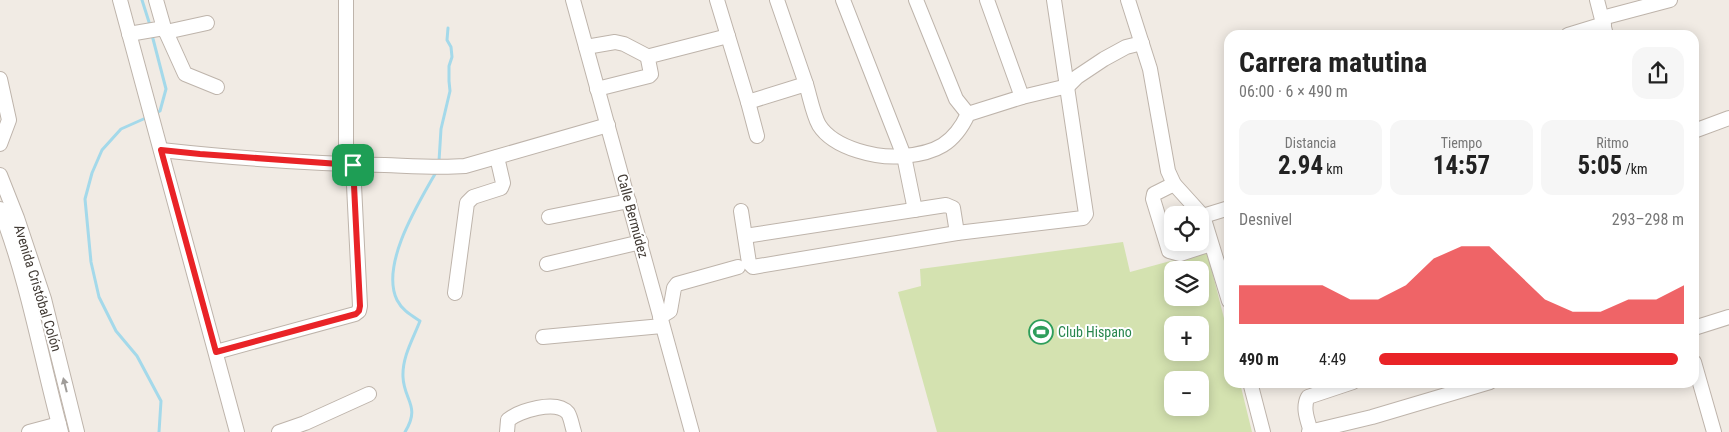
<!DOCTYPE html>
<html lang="es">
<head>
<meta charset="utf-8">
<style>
  body { margin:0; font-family:"Roboto Condensed",sans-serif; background:#f6f6f6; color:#222; height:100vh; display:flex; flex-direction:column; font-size:19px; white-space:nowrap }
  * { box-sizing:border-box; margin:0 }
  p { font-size:16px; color:#767676 }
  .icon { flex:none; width:28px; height:28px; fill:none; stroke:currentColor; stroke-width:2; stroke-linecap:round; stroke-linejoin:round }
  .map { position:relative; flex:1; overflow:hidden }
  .details { position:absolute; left:1224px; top:30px; width:475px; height:358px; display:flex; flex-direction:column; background:#fff; border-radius:15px; box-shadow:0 2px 12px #0003 }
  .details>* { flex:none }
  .tools { position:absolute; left:1164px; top:206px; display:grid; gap:10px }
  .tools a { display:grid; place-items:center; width:45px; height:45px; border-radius:10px; background:#fff; box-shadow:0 2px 12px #0003; font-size:25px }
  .pin { position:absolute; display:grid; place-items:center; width:42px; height:42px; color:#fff; margin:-21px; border-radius:10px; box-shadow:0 2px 8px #0006 }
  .round { display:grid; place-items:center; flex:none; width:52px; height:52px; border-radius:15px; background:#f6f6f6 }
  .headline { display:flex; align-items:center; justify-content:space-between; height:85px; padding:0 15px }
  h1 { font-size:28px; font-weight:700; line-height:38px }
  .stats { display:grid; grid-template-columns:repeat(3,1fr); gap:8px; height:85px; padding:5px 15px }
  .stats div { display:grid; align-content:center; border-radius:12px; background:#f6f6f6; text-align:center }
  .stats b { font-size:25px; font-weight:700 }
  .stats small { font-size:14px; font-weight:400 }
  .stats p { font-size:14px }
  .chart { height:140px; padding:10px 15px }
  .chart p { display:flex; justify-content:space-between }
  .chart svg { width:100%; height:90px; margin-top:5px; fill:#e92327; opacity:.7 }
  ul { padding:0 15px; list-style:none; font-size:16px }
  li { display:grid; grid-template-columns:80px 60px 1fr; align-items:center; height:38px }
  li i { height:12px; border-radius:6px; background:#e92327 }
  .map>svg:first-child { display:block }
</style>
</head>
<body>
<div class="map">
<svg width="1729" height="432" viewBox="0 0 1729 432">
  <rect width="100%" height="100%" fill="#f1ebe4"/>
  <path fill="#d4e2b0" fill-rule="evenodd" d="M1123,242L1130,272L1207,251L1229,338V382L1240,383L1252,432H937L898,292L921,286L920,269ZM1172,270H1200V298H1172ZM1172,325H1200V352H1172ZM1172,380H1200V408H1172Z"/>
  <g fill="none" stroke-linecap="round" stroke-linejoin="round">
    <g stroke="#a4d9ea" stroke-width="3">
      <path d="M142,0L149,22"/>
      <path d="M152,35L166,89L160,111L154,114"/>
      <path d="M148,117L121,129L102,150L92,173L85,199L91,262L99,297L116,331L137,356L161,401L159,432"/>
      <path d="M439,161L441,129L450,91L449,81V66L452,57L451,47L447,40L448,28"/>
      <path d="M405,432C421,406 404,401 403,377C402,357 413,339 420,321C411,315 402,310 397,300C380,265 418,204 435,174"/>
    </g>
    <g stroke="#beb4ab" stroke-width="16">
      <g id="minor">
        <path d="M120,0L237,432"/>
        <path d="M573,0L692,432"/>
        <path d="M717,0L748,102L806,84C810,97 813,114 819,125C834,149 879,159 904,156L915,210"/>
        <path d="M777,0L806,84"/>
        <path d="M843,0L904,156C936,153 954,144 968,114L1022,97L1068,86L1077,77L1104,59L1126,47L1142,43"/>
        <path d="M916,0L956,99L968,114"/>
        <path d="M987,0L1022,97"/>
        <path d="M1128,0L1150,69L1168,171L1174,184L1203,216L1229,301"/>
        <path d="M1597,0L1606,35"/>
        <path d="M1602,18L1670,0"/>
        <path d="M164,28L166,32L207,23"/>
        <path d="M166,32L185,74L217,87"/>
        <path d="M129,34L164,28L156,0"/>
        <path d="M1568,35L1604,24"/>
        <path d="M586,47L615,42L624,44L649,57"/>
        <path d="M0,79L9,120L0,144"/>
        <path d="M597,89L649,76L651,74L648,59L650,56L728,36"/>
        <path d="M748,102L757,136"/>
        <path d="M1694,131L1729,118"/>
        <path d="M161,150C235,158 311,164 385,165C412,166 438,168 465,166L608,125"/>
        <path d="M346,164V0"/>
        <path d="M0,175L17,218L44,299L77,432"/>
        <path d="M1174,184L1154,194L1153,199L1169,251L1180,254L1211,244"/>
        <path d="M0,209C28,281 41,358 61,432"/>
        <path d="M741,211L749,263L753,267L957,233L1083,218L1086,214L1054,0"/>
        <path d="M1203,216L1229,208"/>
        <path d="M549,217L629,201"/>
        <path d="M745,236L946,205L953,208L957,233"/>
        <path d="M547,264L641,242"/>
        <path d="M455,293L467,203L473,197L501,188L503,183L497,157"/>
        <path d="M660,317L670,311L674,288L677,284L738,267"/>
        <path d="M1694,328L1729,317"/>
        <path d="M543,337L662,326"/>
        <path d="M216,352L355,314L359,311L360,306L353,165"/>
        <path d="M1694,362L1714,432"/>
        <path d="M1250,382L1263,432"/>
        <path d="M29,432L59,424"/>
        <path d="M279,432L305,423L369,394"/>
        <path d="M507,432L508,420C519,411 556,399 568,413C571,418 572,426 574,432"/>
        <path d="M1309,432L1372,417L1490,382"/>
        <path d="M1311,432C1308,421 1302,408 1308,397L1353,382"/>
      </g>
    </g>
    <use href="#minor" stroke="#fff" stroke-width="14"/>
  </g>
  <defs><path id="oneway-solid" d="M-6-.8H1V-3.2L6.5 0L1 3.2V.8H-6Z" transform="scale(1.25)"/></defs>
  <use fill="#a09d9a" href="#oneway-solid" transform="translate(65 385) rotate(-104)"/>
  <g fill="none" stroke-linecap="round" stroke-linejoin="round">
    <g stroke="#fff" stroke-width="10">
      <path id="route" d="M161,150L200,154L353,165L360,306L359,311L356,314L216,352Z"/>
    </g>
    <use href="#route" stroke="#e92327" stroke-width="6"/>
  </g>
  <defs>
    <g id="stadium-ring" transform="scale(1.25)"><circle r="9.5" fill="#fff" stroke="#2e9e5b" stroke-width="1.5"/><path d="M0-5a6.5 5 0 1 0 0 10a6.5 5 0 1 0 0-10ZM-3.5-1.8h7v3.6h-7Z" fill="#2e9e5b"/></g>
  </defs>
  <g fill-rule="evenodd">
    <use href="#stadium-ring" x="1041" y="332"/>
  </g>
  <g text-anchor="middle" stroke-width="4" stroke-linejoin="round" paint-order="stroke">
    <g font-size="14" fill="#423b35" stroke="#fff">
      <text transform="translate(633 216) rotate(75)" y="5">Calle Bermúdez</text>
      <text transform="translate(38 288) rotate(73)" y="5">Avenida Cristóbal Colón</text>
    </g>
    <g font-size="14" fill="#27864d" stroke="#fff" text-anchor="start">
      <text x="1058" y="337">Club Hispano</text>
    </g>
  </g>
</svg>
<div class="tools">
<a><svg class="icon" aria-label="locate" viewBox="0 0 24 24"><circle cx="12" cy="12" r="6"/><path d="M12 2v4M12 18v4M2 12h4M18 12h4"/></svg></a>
<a><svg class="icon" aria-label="layers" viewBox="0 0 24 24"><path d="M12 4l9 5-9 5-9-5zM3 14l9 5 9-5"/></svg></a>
<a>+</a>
<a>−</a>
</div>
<div class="pin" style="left:353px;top:165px;background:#1e9e55"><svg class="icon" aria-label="arrive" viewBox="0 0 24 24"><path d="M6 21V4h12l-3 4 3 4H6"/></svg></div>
<section class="details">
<div class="headline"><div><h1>Carrera matutina</h1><p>06:00 · 6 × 490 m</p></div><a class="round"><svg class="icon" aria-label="share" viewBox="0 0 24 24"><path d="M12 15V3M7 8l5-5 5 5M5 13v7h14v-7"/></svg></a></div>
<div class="stats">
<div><p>Distancia</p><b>2.94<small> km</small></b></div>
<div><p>Tiempo</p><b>14:57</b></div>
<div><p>Ritmo</p><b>5:05<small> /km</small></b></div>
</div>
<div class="chart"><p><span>Desnivel</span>293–298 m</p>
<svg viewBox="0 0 160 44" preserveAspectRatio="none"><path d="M0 44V25L10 25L20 25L30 25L40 32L50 32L60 25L70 12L80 6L90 6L100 19L110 32L120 38L130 38L140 32L150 32L160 25V44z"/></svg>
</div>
<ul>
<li><b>490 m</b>4:49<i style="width:98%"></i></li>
</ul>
</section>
</div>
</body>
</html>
